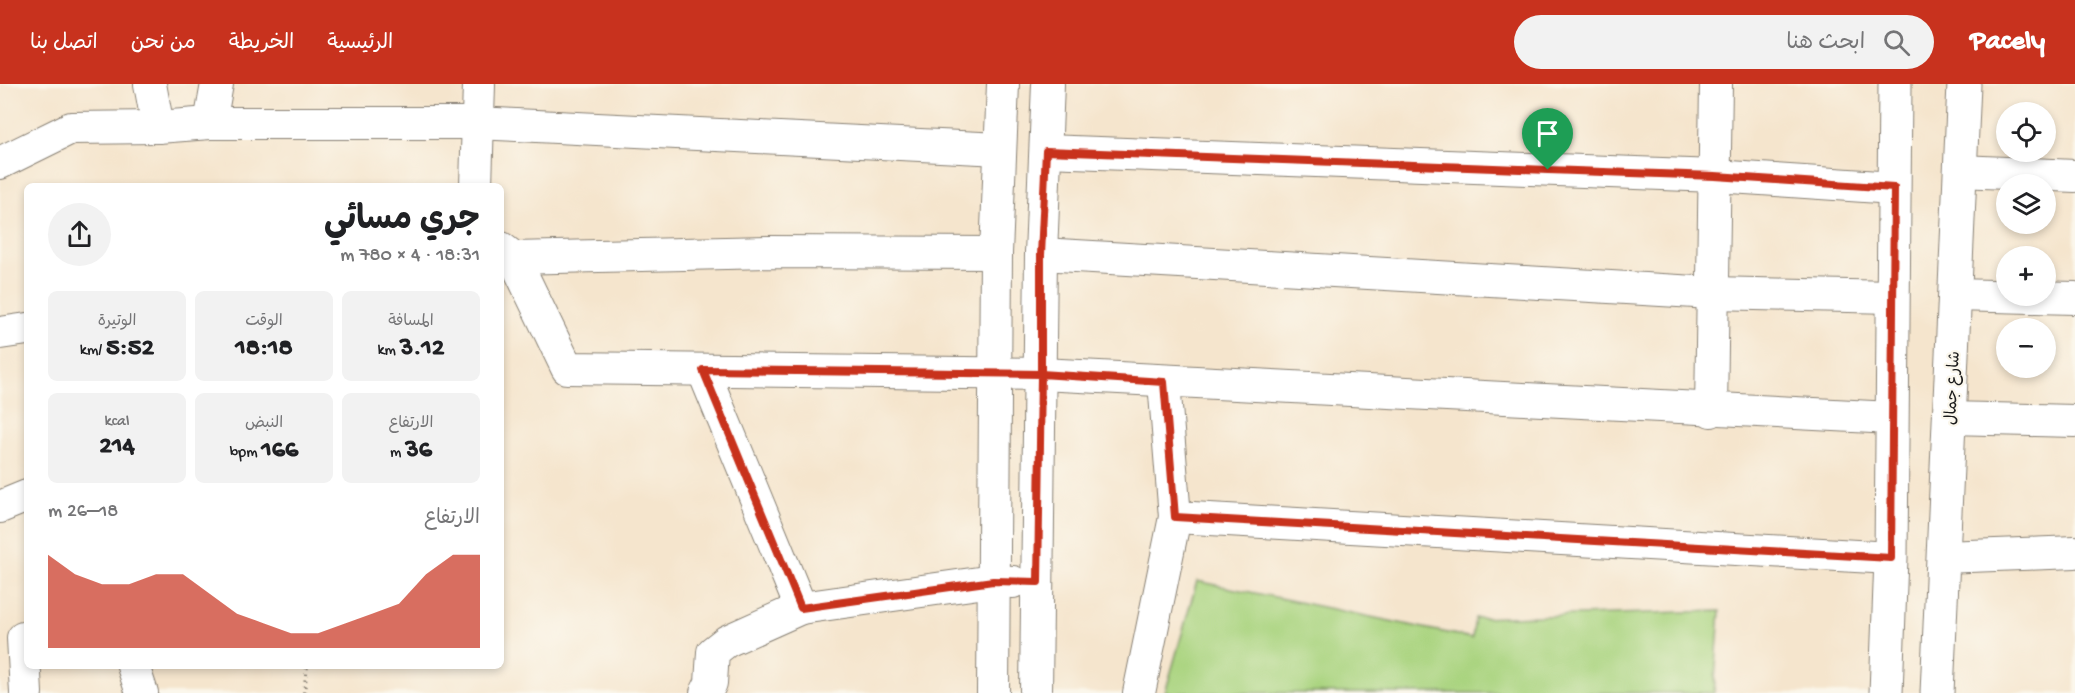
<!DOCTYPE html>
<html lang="ar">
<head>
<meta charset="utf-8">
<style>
  body { margin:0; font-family:"Gochi Hand","Playpen Sans Arabic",sans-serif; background:#f2f2f2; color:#202124; direction:rtl; height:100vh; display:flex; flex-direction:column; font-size:22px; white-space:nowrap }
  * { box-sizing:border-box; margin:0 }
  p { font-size:20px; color:#757577 }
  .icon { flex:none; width:33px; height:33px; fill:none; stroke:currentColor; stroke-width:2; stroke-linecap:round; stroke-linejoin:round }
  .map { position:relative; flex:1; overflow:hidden; direction:ltr }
  .drawer { position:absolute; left:24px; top:99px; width:480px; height:486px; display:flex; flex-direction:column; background:#fff; border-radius:9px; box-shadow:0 3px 9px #0003; direction:rtl }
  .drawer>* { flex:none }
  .buttons { position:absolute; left:1996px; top:18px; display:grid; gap:12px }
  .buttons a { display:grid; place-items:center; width:60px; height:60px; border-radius:50%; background:#fff; box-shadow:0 3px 9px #0003; font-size:30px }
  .pin { position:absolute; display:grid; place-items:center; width:51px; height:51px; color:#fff; margin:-62px -26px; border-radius:50% 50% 50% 0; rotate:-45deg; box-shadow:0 0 6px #0007 }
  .pin .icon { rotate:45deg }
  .round { display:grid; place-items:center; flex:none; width:63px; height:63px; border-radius:32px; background:#f2f2f2 }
  .summary { display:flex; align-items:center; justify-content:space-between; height:102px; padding:0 24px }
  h1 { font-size:33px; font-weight:700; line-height:45px }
  .figures { display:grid; grid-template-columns:repeat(3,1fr); gap:9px; height:102px; padding:6px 24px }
  .figures div { display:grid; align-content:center; border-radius:9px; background:#f2f2f2; text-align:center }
  .figures b { font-size:26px; font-weight:700 }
  .figures small { font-size:16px; font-weight:400 }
  .figures p { font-size:16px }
  .chart { height:168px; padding:12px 24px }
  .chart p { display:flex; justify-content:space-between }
  .chart svg { width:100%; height:108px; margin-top:6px; fill:#c8321e; opacity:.7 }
  header { display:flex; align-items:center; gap:36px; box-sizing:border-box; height:84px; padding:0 30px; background:#c8321e; color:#fff }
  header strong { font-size:28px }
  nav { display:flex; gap:33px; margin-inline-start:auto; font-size:21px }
  .search { width:420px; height:54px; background:#f2f2f2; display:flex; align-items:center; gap:15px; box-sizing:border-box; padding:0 21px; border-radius:33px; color:#757577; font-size:22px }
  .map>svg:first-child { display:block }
</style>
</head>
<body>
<header>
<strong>Pacely</strong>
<div class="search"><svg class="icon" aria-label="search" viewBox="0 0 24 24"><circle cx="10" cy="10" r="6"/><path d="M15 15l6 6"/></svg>ابحث هنا</div>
<nav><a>الرئيسية</a><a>الخريطة</a><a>من نحن</a><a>اتصل بنا</a></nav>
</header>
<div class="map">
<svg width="2075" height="609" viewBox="0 0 2075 609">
  <rect width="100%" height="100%" fill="#fbf7ec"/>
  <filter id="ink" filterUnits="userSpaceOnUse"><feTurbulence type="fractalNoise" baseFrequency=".0167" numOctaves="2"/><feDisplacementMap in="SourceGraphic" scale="12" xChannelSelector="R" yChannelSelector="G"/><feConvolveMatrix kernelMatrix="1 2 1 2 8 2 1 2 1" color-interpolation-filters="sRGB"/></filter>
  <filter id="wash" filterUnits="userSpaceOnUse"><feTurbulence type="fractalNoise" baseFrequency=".008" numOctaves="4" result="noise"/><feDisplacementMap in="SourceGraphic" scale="24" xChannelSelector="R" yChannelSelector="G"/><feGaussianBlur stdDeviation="1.35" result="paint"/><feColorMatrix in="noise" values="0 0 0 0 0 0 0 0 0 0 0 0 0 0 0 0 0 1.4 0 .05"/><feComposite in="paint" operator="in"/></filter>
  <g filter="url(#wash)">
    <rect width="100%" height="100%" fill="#f5e5cd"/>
    <path fill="#aad480" stroke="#63784e" stroke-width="1.5" d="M1197,497L1472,554L1475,534L1720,527L1714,609H1165Z"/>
  </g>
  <g filter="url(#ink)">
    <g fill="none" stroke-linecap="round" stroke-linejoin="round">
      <g stroke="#888074" stroke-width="34">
        <g id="street">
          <path d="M150,0L158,43"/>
          <path d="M210,39L217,0"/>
          <path d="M1046,67L1715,92L1894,104"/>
          <path d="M0,79L71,44L158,43L210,39H476L1000,65"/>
          <path d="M1960,87L2075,92"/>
          <path d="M476,102L479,0"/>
          <path d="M501,164L514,174L768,168L996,169"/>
          <path d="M1041,170L1713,209L1893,213"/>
          <path d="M514,174L567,284L1041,290L1892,334"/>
          <path d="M1955,211L2075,214"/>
          <path d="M0,249L27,245"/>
          <path d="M703,286L801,524L993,497L1013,498"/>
          <path d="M1711,327L1716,0"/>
          <path d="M1949,334L2075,337"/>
          <path d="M0,423L27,412"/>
          <path d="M1175,433L1891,474"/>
          <path d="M1943,473L2075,468"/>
          <path d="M23,554L26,609"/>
          <path d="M133,582L142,609"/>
          <path d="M706,609L711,599L713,568L727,557L801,524"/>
          <path d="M993,609L996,169L1003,0"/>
          <path d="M1036,609L1041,170L1048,0"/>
          <path d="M1139,609L1175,433L1164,298"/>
        </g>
      </g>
      <g stroke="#888074" stroke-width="35">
        <g id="primary">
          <path d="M1886,609L1891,474L1895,0"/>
          <path d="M1937,609L1964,0"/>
        </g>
      </g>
      <path stroke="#888074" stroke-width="4" stroke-dasharray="1.5 4.5" stroke-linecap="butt" d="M304,609L307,582"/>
      <use href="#street" stroke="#fff" stroke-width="32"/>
      <use href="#primary" stroke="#fff" stroke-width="33"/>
    </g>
  </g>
  <g fill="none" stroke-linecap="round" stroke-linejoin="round" filter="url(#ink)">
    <g stroke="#fff" stroke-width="12">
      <path id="route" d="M1548,86L1046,67L1041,171V290L703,286L801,524L993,497L1038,498L1041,290L1164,298L1175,433L1891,474L1894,104L1715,92L1548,86"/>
    </g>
    <use href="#route" stroke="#c8321e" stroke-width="8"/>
  </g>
  <g text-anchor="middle" stroke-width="4.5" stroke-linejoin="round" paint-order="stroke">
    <g font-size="16" fill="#1c1c1c" stroke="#fbf7ec">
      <text transform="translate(1951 304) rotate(-87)" y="6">شارع جمال</text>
    </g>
  </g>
</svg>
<div class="buttons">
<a><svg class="icon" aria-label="locate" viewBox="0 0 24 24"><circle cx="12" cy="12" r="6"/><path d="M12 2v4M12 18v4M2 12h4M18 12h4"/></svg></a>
<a><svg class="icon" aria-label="layers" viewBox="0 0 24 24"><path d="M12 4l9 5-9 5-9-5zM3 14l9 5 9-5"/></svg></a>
<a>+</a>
<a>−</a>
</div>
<div class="pin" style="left:1548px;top:86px;background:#1e9e55"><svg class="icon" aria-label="arrive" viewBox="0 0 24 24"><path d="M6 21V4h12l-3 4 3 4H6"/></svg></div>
<section class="drawer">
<div class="summary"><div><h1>جري مسائي</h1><p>18:31 · 4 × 780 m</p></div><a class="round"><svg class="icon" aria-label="share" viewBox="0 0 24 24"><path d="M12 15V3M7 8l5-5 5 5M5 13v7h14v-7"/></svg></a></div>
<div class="figures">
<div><p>المسافة</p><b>3.12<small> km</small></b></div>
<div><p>الوقت</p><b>18:18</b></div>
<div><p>الوتيرة</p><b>5:52<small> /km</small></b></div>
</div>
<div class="figures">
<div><p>الارتفاع</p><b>36<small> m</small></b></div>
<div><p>النبض</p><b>166<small> bpm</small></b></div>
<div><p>kcal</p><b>214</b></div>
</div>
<div class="chart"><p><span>الارتفاع</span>18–26 m</p>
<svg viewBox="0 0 160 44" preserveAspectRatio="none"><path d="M0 44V6L10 14L20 18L30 18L40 14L50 14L60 22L70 30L80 34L90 38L100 38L110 34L120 30L130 26L140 14L150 6L160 6V44z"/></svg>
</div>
</section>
</div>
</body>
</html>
